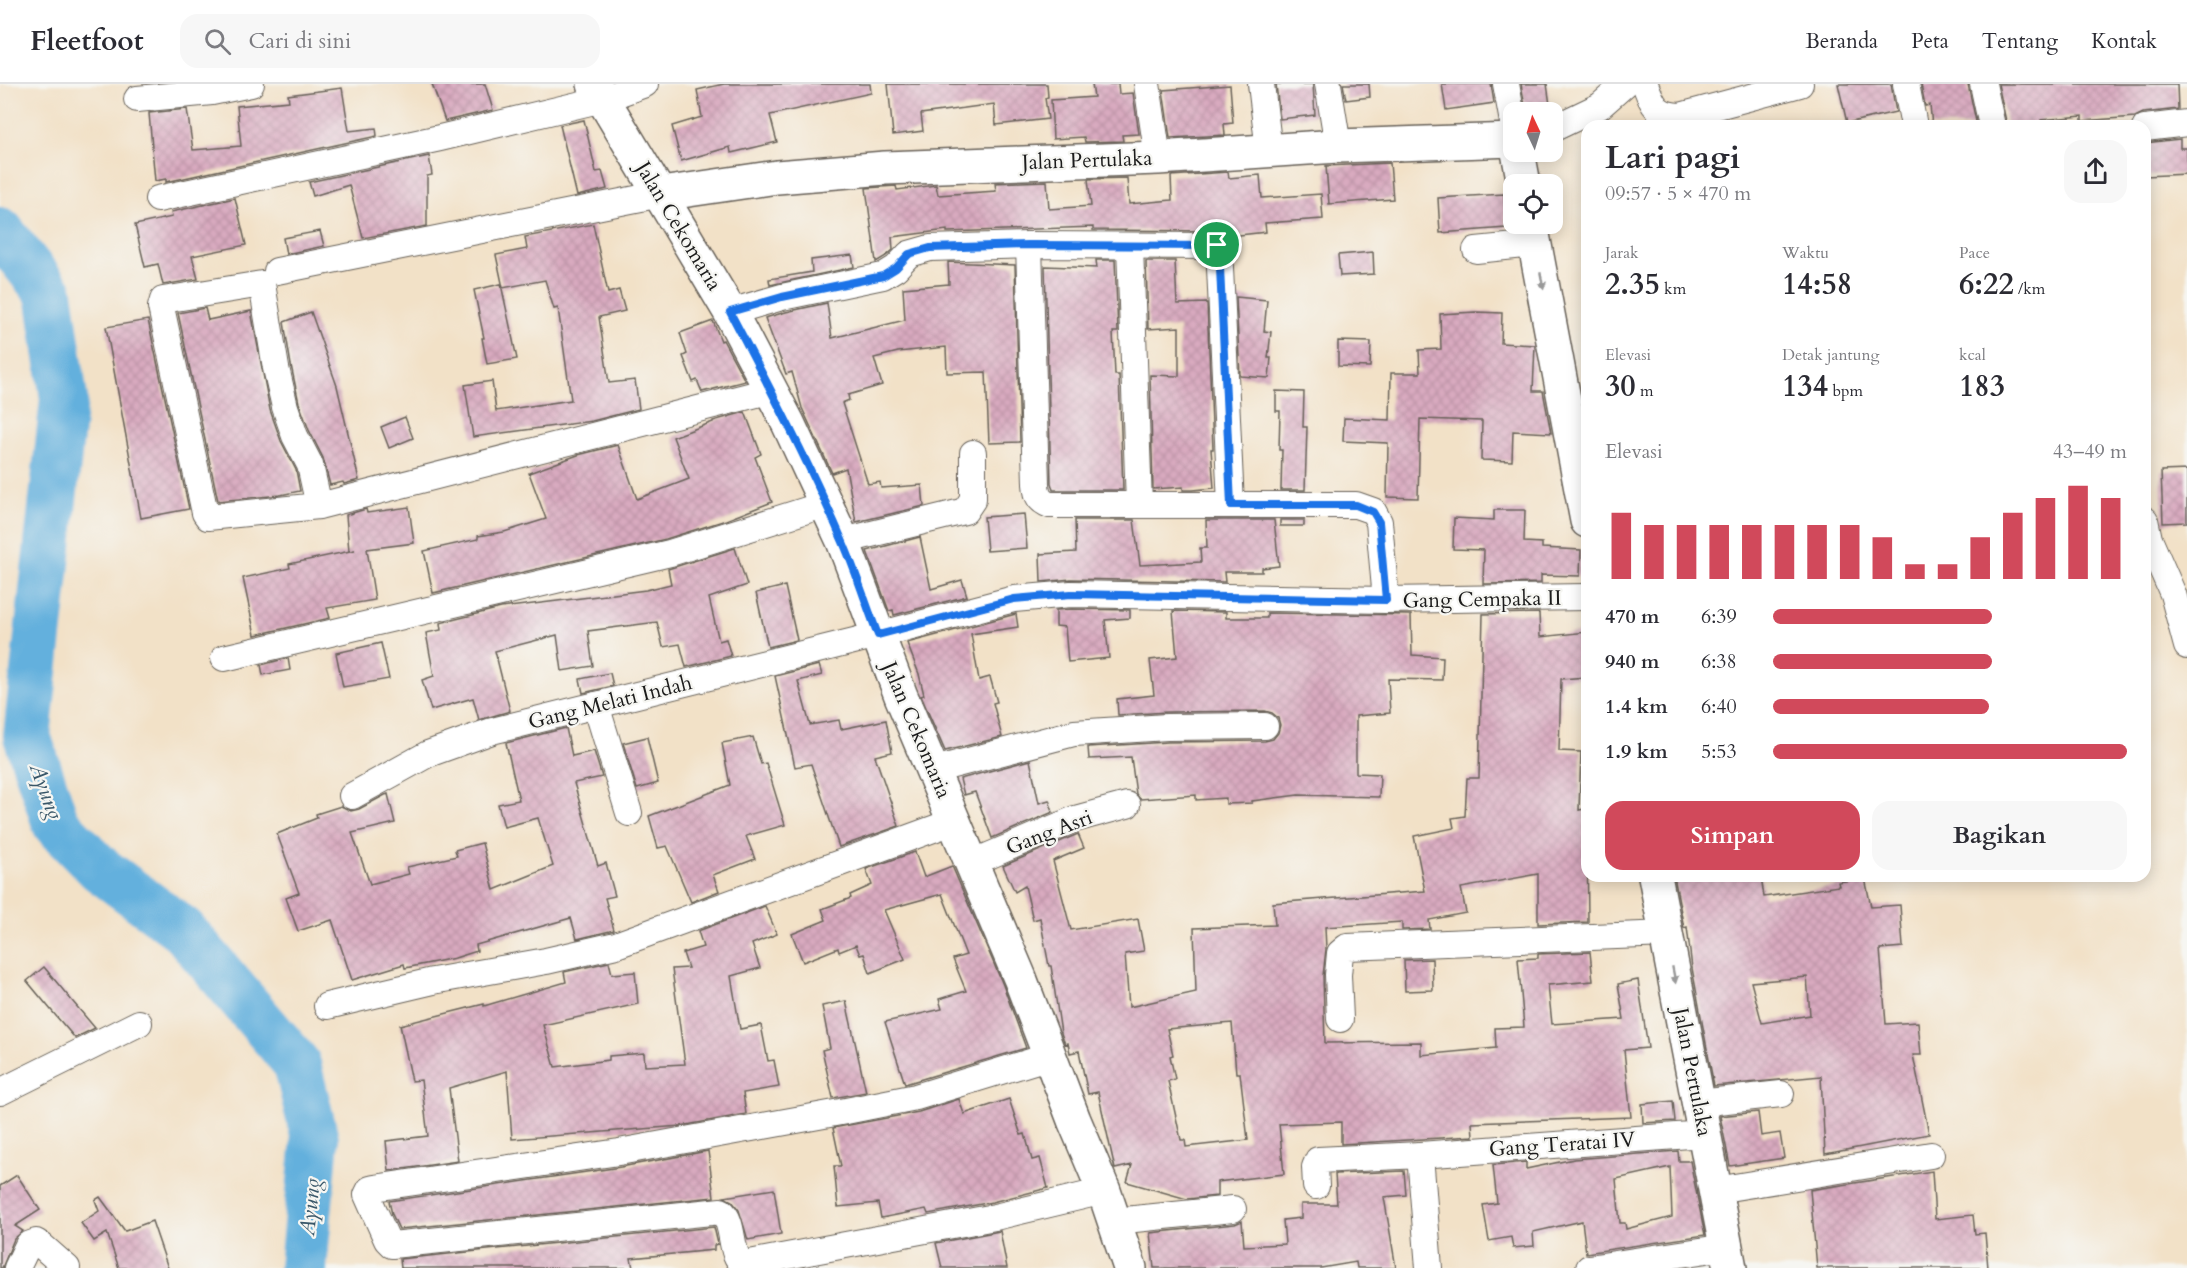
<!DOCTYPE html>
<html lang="id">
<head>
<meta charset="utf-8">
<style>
  body { margin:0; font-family:Cardo,serif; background:#f7f7f7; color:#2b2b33; height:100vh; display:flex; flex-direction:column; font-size:22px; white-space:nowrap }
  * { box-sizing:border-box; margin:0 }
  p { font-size:20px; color:#7c7c81 }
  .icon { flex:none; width:33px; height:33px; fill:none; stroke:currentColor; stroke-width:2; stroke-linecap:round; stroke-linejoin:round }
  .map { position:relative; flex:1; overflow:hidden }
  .sheet { position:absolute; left:1581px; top:36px; width:570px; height:762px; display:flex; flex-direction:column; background:#fff; border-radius:18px; box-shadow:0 3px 15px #0003 }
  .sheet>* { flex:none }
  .needle { width:39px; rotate:356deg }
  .buttons { position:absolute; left:1503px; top:18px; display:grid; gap:12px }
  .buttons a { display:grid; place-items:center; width:60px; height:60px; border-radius:12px; background:#fff; box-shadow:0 3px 15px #0003; font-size:30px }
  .pin { position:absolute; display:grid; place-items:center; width:51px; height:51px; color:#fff; margin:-26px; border:3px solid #fff; border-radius:50%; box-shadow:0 2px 6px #0007 }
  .round { display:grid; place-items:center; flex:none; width:63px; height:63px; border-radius:18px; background:#f7f7f7 }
  .summary { display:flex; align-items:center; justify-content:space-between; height:102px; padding:0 24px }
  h1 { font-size:33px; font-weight:800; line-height:45px }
  .metrics { display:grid; grid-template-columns:repeat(3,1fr); gap:9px; height:102px; padding:6px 24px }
  .metrics div { display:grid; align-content:center }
  .metrics b { font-size:30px; font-weight:800 }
  .metrics small { font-size:16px; font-weight:400 }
  .metrics p { font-size:16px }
  .chart { height:168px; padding:12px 24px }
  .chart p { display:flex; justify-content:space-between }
  .chart svg { width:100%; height:108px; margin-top:6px; stroke:#d1495b; stroke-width:6 }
  .button { display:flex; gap:12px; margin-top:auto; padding:12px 24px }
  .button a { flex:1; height:69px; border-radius:18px; background:#d1495b; color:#fff; font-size:24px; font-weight:800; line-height:69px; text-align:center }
  .button a+a { background:#f7f7f7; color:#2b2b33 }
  ul { padding:0 24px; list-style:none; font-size:20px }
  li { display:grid; grid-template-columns:96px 72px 1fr; align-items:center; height:45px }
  li i { height:15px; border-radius:8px; background:#d1495b }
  header { display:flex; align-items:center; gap:36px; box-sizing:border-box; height:84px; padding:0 30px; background:#fff; border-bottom:2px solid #e1e1e2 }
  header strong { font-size:28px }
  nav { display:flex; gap:33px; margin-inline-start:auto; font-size:21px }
  .search { width:420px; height:54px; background:#f7f7f7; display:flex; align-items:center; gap:15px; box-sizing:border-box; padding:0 21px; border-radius:18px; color:#7c7c81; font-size:22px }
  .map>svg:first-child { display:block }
</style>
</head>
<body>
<header>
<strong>Fleetfoot</strong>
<div class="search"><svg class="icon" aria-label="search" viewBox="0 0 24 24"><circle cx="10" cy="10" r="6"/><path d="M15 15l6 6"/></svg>Cari di sini</div>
<nav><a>Beranda</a><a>Peta</a><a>Tentang</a><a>Kontak</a></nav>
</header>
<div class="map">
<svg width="2187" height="1184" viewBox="0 0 2187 1184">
  <defs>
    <pattern id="building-cross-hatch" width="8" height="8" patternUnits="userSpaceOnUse" patternTransform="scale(1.5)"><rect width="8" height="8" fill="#d9aac0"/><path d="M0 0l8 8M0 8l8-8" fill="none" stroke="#ba92a4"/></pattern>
  </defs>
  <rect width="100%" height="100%" fill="#f6f6f2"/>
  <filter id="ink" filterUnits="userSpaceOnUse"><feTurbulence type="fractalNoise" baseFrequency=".0167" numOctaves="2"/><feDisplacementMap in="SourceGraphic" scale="12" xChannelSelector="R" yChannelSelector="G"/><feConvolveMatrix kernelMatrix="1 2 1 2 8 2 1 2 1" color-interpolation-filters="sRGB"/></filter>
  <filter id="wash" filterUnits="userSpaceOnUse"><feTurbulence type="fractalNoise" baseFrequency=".008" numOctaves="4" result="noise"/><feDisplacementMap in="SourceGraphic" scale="24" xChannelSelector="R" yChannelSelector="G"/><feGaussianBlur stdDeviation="1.35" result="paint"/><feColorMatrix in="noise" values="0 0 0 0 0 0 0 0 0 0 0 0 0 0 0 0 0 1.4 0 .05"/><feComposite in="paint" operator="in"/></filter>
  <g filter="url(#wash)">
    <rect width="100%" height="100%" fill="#f2e1c7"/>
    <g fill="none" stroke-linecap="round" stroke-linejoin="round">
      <path stroke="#64b0dd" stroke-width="48" d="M0,147L49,209L64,315L27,652L56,740L100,785L183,846L297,980L315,1055L303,1184"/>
    </g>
    <g id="blocks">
      <g fill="url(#building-cross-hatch)" fill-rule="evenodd">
        <path d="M432,0H485L493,26L445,37Z"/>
        <path d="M724,0H870L871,9L770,31L777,58L731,69L730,63L681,77L672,42L702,33L697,6Z"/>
        <path d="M888,0H1047L1048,13L1045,14L1048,35L996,41L994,20L921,30L923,47L893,51Z"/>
        <path d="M1092,0H1118L1119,10L1133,9L1139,50L1122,51L1123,57L1085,58L1084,53L1053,55L1051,16L1094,13Z"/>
        <path d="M1276,0H1313L1315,31L1280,35Z"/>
        <path d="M1343,0H1369L1370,13L1346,16Z"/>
        <path d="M1442,0H1491L1494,19L1446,26Z"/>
        <path d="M1521,0H1547L1551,28H1526Z"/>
        <path d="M1838,0H1891L1896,28L1847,39Z"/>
        <path d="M1921,0H1968L1977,42H1932L1930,21L1925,22Z"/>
        <path d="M1998,0H2177L2178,25L2143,29L2135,33L2082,37V32L2041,36V39L2007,42Z"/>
        <path d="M1230,1L1233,39L1224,40L1225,51L1170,54L1163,6Z"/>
        <path d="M342,4L349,47L376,44L377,52L166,98V95L155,97L149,29L187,25L193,66L241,62L237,22L289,17L288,11Z"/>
        <path d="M584,36L596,88L602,87L607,105L577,112L560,41Z"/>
        <path d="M2180,55V64H2187V90L2145,92V59Z"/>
        <path d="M429,72L432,91L427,92V142L363,154L349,101L313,112L309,98Z"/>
        <path d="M1390,79L1393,115L1329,120L1326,82Z"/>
        <path d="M1228,88L1229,94L1260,91L1262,114L1321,110L1323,135L1265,139L1266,148L1230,152L1219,147L1093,146V143L947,148V146L892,153L893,166L886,172L876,178L866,104L896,102L897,106L936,101L938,111L996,107L995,99L1047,97L1049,125L1091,122L1088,95L1127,94L1129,120L1172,116L1171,92Z"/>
        <path d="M1504,110L1506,144L1440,149L1438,114Z"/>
        <path d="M235,114L246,161L192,172L198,195L163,201L158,180L145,183L135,141L172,133L171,128Z"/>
        <path d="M593,140L608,209L619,206L625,227L599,233L609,299L635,296L639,325L592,337L473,353L465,301L492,297L496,327L571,316L558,224L554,225L545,196L503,204L496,171L527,165L525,153Z"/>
        <path d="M320,147L324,162L286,170L283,154Z"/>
        <path d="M1373,168L1374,190L1340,192L1338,171Z"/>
        <path d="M852,171L854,183L770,201L769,195L812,188L811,176Z"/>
        <path d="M1096,176H1115L1118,248H1113L1115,291H1119L1123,406H1053L1051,399L1045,182L1097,184Z"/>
        <path d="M1146,177H1175L1177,220L1207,219L1213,365H1211L1214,404L1193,406H1183V403L1153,405L1150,291L1179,292V243L1148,245Z"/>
        <path d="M948,178L1015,181L1020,358L989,359L986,288L947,289L946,263L898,268L874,274L882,301L848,311L849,316L842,319L868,400L880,398L881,404L922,401L924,422L856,438L846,384L832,389L802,324L792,288L786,290L765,234L786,228L827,219L832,254L905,236L903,204L949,200Z"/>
        <path d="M501,200L517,275L487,280L482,254H484L474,206Z"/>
        <path d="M1236,213L1267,216L1264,247L1271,248L1268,274H1271L1269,294L1240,292Z"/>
        <path d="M205,224L208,236L251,227L270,326L281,357L296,386L300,407L280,411L218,417L178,229Z"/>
        <path d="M311,228L337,302L359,396L344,400L343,398L330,401L323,374L309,346L299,319L291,281L284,238Z"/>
        <path d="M1476,228L1502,229L1501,259L1535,261L1533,307H1543L1551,349L1513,347L1512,377L1481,376L1482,337L1420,335L1418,414L1387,413L1388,359L1343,357L1344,334L1390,336L1391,289H1420L1419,266L1441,265L1440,230Z"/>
        <path d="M148,236L189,425L141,434L106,243Z"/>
        <path d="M713,237L721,257L723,256L745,297L702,308L697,296L693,298L683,272L687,270L680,249Z"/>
        <path d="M1338,257L1371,258L1370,283L1338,282Z"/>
        <path d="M1276,307L1304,308L1303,343H1307L1305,406H1281L1282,366H1279L1280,327H1276Z"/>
        <path d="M745,328L761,370L755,373L772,418L726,436L666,455L433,509L424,467L478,455V452L504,448L546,435L529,389L578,371L618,361L637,415L689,395L673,353L713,338V337Z"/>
        <path d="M405,333L413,354L389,364L381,343Z"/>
        <path d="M2187,386V438L2163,439L2161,387Z"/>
        <path d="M409,423L414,459L367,465L375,516L327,524L330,534L255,551L243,494L290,484L289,480L355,466L349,467L346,431L366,425L367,429Z"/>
        <path d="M1494,426H1525L1524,458L1542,459V464L1581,466L1580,492L1541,491V499L1483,500L1484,466L1453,465L1454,434L1494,436Z"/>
        <path d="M1024,430L1027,464L987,467L984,433Z"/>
        <path d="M1075,436H1134L1140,481L1201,478L1200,464H1207L1206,436H1274L1279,482L1262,484V488H1224L1225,498L1071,495L1041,498L1040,470L1076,468Z"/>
        <rect x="1280" y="436" width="24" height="6"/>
        <path d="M920,453L931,505L962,496L967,512L894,531L893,526L889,527L867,467Z"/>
        <path d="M735,464L747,501L709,514L719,557L726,555L731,572L686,583L680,560L663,563L657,538L588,547L593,582L562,587L557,551L495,567L510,627L479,636L473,614L431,626L422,596L434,592L426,549L441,546L440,539L501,524L646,506L671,500L668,485Z"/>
        <path d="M785,502L797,556L768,563L756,509Z"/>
        <path d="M1072,525L1130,526V534L1105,536L1109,574L1068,578L1065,543L1056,542V526Z"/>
        <path d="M1173,527L1226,528V534H1267V529L1411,531L1412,571L1443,573L1442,596L1388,595L1390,629L1356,632V689L1380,690L1379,713L1298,711L1252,717V719L1226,720V714L1196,716V711L1140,715L1136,710L1131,673L1089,675L1088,663L1168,658L1265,657L1273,655L1278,649L1280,641L1278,634L1272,629L1265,627L1167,628L1118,631L1117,615L1154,611L1150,576L1177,573Z"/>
        <path d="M1539,529L1540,553L1587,548V593L1561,595L1559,667L1581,668L1579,726L1585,725L1587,753L1588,838L1538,840V790L1461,804L1466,829L1429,836L1430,845L1402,846V838L1325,843L1326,865L1323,892L1325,959L1421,958V971L1496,964L1495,944L1524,943L1518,875L1538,874V870L1590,868L1593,897L1548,901L1552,940L1624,935L1618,900L1638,896L1648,964L1624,966L1631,1033L1472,1039L1473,1052L1341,1060V1038L1279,1040L1284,1090L1217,1098V1112L1187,1115L1127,1098L1132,1081L1115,1085L1098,1008L1088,1010L1079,967L1070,969L1068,959L1065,960L1061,949L1051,882H1049L1040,834L1033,836L1025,802L1015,808L1003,782L1078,750L1084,764L1053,777L1071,846L1138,835L1144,867L1125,870L1129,923L1196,908L1194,844L1275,841L1273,819L1425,807L1414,752L1454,744L1452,734L1465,732L1467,694H1479L1483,530ZM1232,939L1236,989H1240L1248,1056L1186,1063L1185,1056H1181L1168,997L1175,995L1170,972L1173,971L1167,945Z"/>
        <path d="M1016,530L1018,543L971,550L979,596L990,593L997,618L993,619L1002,653L945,667L921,612L924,611L919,590L907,559Z"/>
        <path d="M381,559L389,595L343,603L336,569Z"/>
        <path d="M288,574L290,586L263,591L261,581Z"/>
        <path d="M819,581L822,591L798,597L810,641L839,636L841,645L886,636L892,668L875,672L899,742L839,763L811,680L795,683L775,592Z"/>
        <path d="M610,589L613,602L583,609L580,595Z"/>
        <path d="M566,644L572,672L594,667L602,693L574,699L598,782L606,779L615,812L605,814L614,846L577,855L571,834L476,861L477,867L455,874L405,884L404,880L352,896L332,836L298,847L286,814L299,809L277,750L317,734L316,730L341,722L351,727L359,725L385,711L388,710L395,739L352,749L370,800L409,790L407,783L457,772L455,766L482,759L494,806L553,782L538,734L504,743L498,720L519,716L506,659Z"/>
        <path d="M647,653L658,699L637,705L623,659Z"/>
        <path d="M753,653L761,680L766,679L785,741L746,752L755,775L713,791L719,807L691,818L667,762L658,764L649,732L730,701L722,659Z"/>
        <path d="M1030,676L1039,719L1049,716L1053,728L992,754L975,708L964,711L960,695Z"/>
        <path d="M915,768L924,793L952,782L1003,901L1026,964L905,1000L885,938L942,925L939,915L966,907L953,875L966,871L942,810L884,826L905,875L870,889L864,870L860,871L856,861L839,868L838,864L803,878L792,850L826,836L822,825L851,814L850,811L872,801L866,785Z"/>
        <path d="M1674,792H1761L1764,813L1839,802L1838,798L1865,794L1871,823L1900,821L1903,863L1880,865L1886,940L1918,938L1921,971H1913L1929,1050L1825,1070L1821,992L1714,1002L1692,884L1687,843L1684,844ZM1807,893L1810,931L1762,939L1751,898Z"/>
        <path d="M765,822L777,850L752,860L760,884L731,892L740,945L761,941L768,977L774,976L779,1003L743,1009L746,1030L681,1042L512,1055L507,987L449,1004L458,1077L389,1087L386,1057L428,1052L421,996L412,997L400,941L484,920V922L566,898L564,888L609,878L612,890L635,888L638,920L543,941L555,983L609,976V972L644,969L645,982L685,980L672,885L688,884L683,869L703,863L698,847Z"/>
        <path d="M1432,875L1433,906L1405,907L1404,876Z"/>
        <path d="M44,883L73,918L95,944L75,954L56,932L27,897Z"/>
        <path d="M846,917L866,1008L833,1014L822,966L830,964L822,922Z"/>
        <path d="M959,1015L964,1030L1009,1015L1021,1051L1025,1050L1032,1076L1040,1074L1048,1104L992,1118L928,1130L926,1125L881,1134L878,1119L838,1123L834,1082H841L833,1044L919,1028Z"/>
        <path d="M1673,1017L1675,1037L1643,1039L1642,1020Z"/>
        <path d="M1758,1028L1761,1052L1780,1049L1784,1074L1730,1082L1720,1032Z"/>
        <path d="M708,1067L714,1113L399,1145L392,1130L389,1117L621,1083Z"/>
        <path d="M1678,1067L1679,1077H1690L1705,1151L1586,1169L1582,1137L1533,1148L1534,1162L1513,1164L1511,1153L1489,1157L1483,1121L1497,1119L1493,1081L1526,1078V1085L1574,1075ZM1670,1083L1672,1133L1626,1145L1625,1139H1620L1616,1095Z"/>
        <path d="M1404,1087L1406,1111L1384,1113L1396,1184H1357L1356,1178L1321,1184H1154L1150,1149L1235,1140L1242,1137L1244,1162L1285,1160L1283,1136L1301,1134V1120H1337L1335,1090Z"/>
        <path d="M1932,1087L1935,1135L1973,1131L1975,1150L1985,1149L1988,1184H1817L1810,1106Z"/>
        <path d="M17,1091L40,1126L15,1142L23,1147L14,1155L2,1184H0V1102Z"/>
        <path d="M774,1105L781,1150L748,1156L739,1126L732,1117L724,1113Z"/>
        <path d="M100,1113L125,1147L152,1137L168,1184H119L107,1149L94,1157L81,1139L99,1127L95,1116Z"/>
        <path d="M714,1143L718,1160L714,1161V1166L631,1174L633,1184H401L400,1175Z"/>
        <path d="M1000,1147L1007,1184H942L936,1159Z"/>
      </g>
    </g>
  </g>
  <g filter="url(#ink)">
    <use href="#blocks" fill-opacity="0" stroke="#676158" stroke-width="1.5"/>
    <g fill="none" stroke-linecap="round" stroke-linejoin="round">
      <g stroke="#676158" stroke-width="28">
        <g id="street">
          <path d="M1147,0L1158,74"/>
          <path d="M1261,0L1269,67"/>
          <path d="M1328,0L1338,62"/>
          <path d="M1506,0L1514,44"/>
          <path d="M1645,0C1653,21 1656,31 1680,32L1800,0"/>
          <path d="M1906,0L1914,42"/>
          <path d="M1983,0L1992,42"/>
          <path d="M137,15L212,8L251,0"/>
          <path d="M2145,44L2187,39"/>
          <path d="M1552,45L1600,22L1625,0"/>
          <path d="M158,115L440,54L603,15L645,0"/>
          <path d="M1130,162L1139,421"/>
          <path d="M1476,166L1535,160"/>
          <path d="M277,187L661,110"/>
          <path d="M730,228L782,213L883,192L896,184L909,170L930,164L1029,161"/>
          <path d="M1231,421L1219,162L1029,161L1036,400C1037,412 1039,417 1050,421H1356L1373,427L1379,438L1386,516"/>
          <path d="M319,422L310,381L295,352L285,323L276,284L262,200L163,216L161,223L205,429L208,433L319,422L772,306"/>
          <path d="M2145,436L2149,455L2173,510L2187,562"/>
          <path d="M843,457L965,427L973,415V369"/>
          <path d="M224,574L670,469L826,420"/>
          <path d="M596,621L629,729"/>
          <path d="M934,686L1074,649L1167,643L1265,642"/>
          <path d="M352,712L428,670L492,647L878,551L1014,515L1071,510L1386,516L1587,513"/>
          <path d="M972,779L1075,735L1127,721"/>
          <path d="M327,922L433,897L546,877L616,861L955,737"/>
          <path d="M1340,935L1338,891L1340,869L1347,863L1667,850"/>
          <path d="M1050,972L916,1013L846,1027L619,1068L374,1104L370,1105L367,1111L387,1156L392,1161L721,1127C736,1138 728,1172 744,1180L995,1133L1104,1107"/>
          <path d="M0,1008L139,939"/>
          <path d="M1699,1019L1781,1010"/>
          <path d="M1420,1071L1704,1050"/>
          <path d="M1316,1102L1315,1083L1318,1076L1420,1071L1429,1184"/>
          <path d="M1716,1106L1931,1071"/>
          <path d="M1115,1137L1233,1125"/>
          <path d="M17,1184L28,1161L36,1158L42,1162L67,1184"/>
          <path d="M1589,1184L1726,1163"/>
        </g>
      </g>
      <g stroke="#676158" stroke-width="36">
        <g id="secondary">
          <path d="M594,0L730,228L788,339L843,457L901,612L1020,894L1074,1036L1104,1107L1130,1184"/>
          <path d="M1518,68L1524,100"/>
          <path d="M661,110L777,93L885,84L1158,74L1338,62L1514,56"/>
          <path d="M1531,140L1587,437"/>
          <path d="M1655,792L1730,1184"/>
        </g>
      </g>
      <use href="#street" stroke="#fff" stroke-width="26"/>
      <use href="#secondary" stroke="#fff" stroke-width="33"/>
    </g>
    <defs><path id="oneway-solid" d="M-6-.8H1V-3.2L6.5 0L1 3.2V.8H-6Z" transform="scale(1.5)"/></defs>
    <g fill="#999">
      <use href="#oneway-solid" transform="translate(1542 197) rotate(79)"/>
      <use href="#oneway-solid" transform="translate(1674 891) rotate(79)"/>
    </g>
  </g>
  <g fill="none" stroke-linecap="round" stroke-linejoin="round" filter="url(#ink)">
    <g stroke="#fff" stroke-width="12">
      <path id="route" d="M1029,161L1219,162L1231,421H1356L1373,428L1379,438L1386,516L1071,510L1014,515L878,551C866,520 856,488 843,458C809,379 770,304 730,228L782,213L883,192L896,184L909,170L930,164Z"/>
    </g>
    <use href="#route" stroke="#1a73e8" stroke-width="8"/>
  </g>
  <g text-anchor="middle" stroke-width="4.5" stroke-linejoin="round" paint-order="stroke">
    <g font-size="21" fill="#1c1c1c" stroke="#f6f6f2">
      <text transform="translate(1087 76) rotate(-2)" y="7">Jalan Pertulaka</text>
      <text transform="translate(679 142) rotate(59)" y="7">Jalan Cekomaria</text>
      <text transform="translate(1482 515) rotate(-1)" y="7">Gang Cempaka II</text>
      <text transform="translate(610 618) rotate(-14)" y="7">Gang Melati Indah</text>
      <text transform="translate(917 646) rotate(67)" y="7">Jalan Cekomaria</text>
      <text transform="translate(1049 748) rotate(-21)" y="7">Gang Asri</text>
      <text transform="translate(1693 988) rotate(79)" y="7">Jalan Pertulaka</text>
      <text transform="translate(1562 1060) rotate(-4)" y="7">Gang Teratai IV</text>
    </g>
    <g font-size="22" font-style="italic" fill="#395769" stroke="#f6f6f2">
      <text transform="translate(47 707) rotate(70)" y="8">Ayung</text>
      <text transform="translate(309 1123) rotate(-84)" y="8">Ayung</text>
    </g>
  </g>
</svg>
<div class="buttons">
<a><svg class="needle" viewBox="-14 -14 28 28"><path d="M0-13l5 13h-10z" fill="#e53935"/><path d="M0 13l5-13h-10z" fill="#7c7c81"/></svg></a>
<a><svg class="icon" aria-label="locate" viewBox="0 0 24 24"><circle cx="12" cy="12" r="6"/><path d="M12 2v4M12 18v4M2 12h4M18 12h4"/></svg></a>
</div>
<div class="pin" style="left:1217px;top:161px;background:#1e9e55"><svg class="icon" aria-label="arrive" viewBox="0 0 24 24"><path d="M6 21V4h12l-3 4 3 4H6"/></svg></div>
<section class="sheet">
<div class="summary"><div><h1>Lari pagi</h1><p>09:57 · 5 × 470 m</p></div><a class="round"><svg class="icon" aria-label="share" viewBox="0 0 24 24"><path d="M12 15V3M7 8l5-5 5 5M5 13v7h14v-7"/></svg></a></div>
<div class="metrics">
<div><p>Jarak</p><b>2.35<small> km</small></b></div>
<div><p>Waktu</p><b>14:58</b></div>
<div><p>Pace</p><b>6:22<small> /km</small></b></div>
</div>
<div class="metrics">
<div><p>Elevasi</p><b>30<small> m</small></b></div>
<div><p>Detak jantung</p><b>134<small> bpm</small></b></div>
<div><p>kcal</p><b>183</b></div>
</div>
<div class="chart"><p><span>Elevasi</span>43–49 m</p>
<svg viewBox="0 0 160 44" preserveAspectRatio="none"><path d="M5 44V17M15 44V22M25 44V22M35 44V22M45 44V22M55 44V22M65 44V22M75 44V22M85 44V27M95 44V38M105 44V38M115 44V27M125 44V17M135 44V11M145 44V6M155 44V11"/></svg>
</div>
<ul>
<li><b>470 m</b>6:39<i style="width:62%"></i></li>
<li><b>940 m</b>6:38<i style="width:62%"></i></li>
<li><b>1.4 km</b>6:40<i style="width:61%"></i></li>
<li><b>1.9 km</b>5:53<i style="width:100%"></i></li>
</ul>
<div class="button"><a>Simpan</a><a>Bagikan</a></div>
</section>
</div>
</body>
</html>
